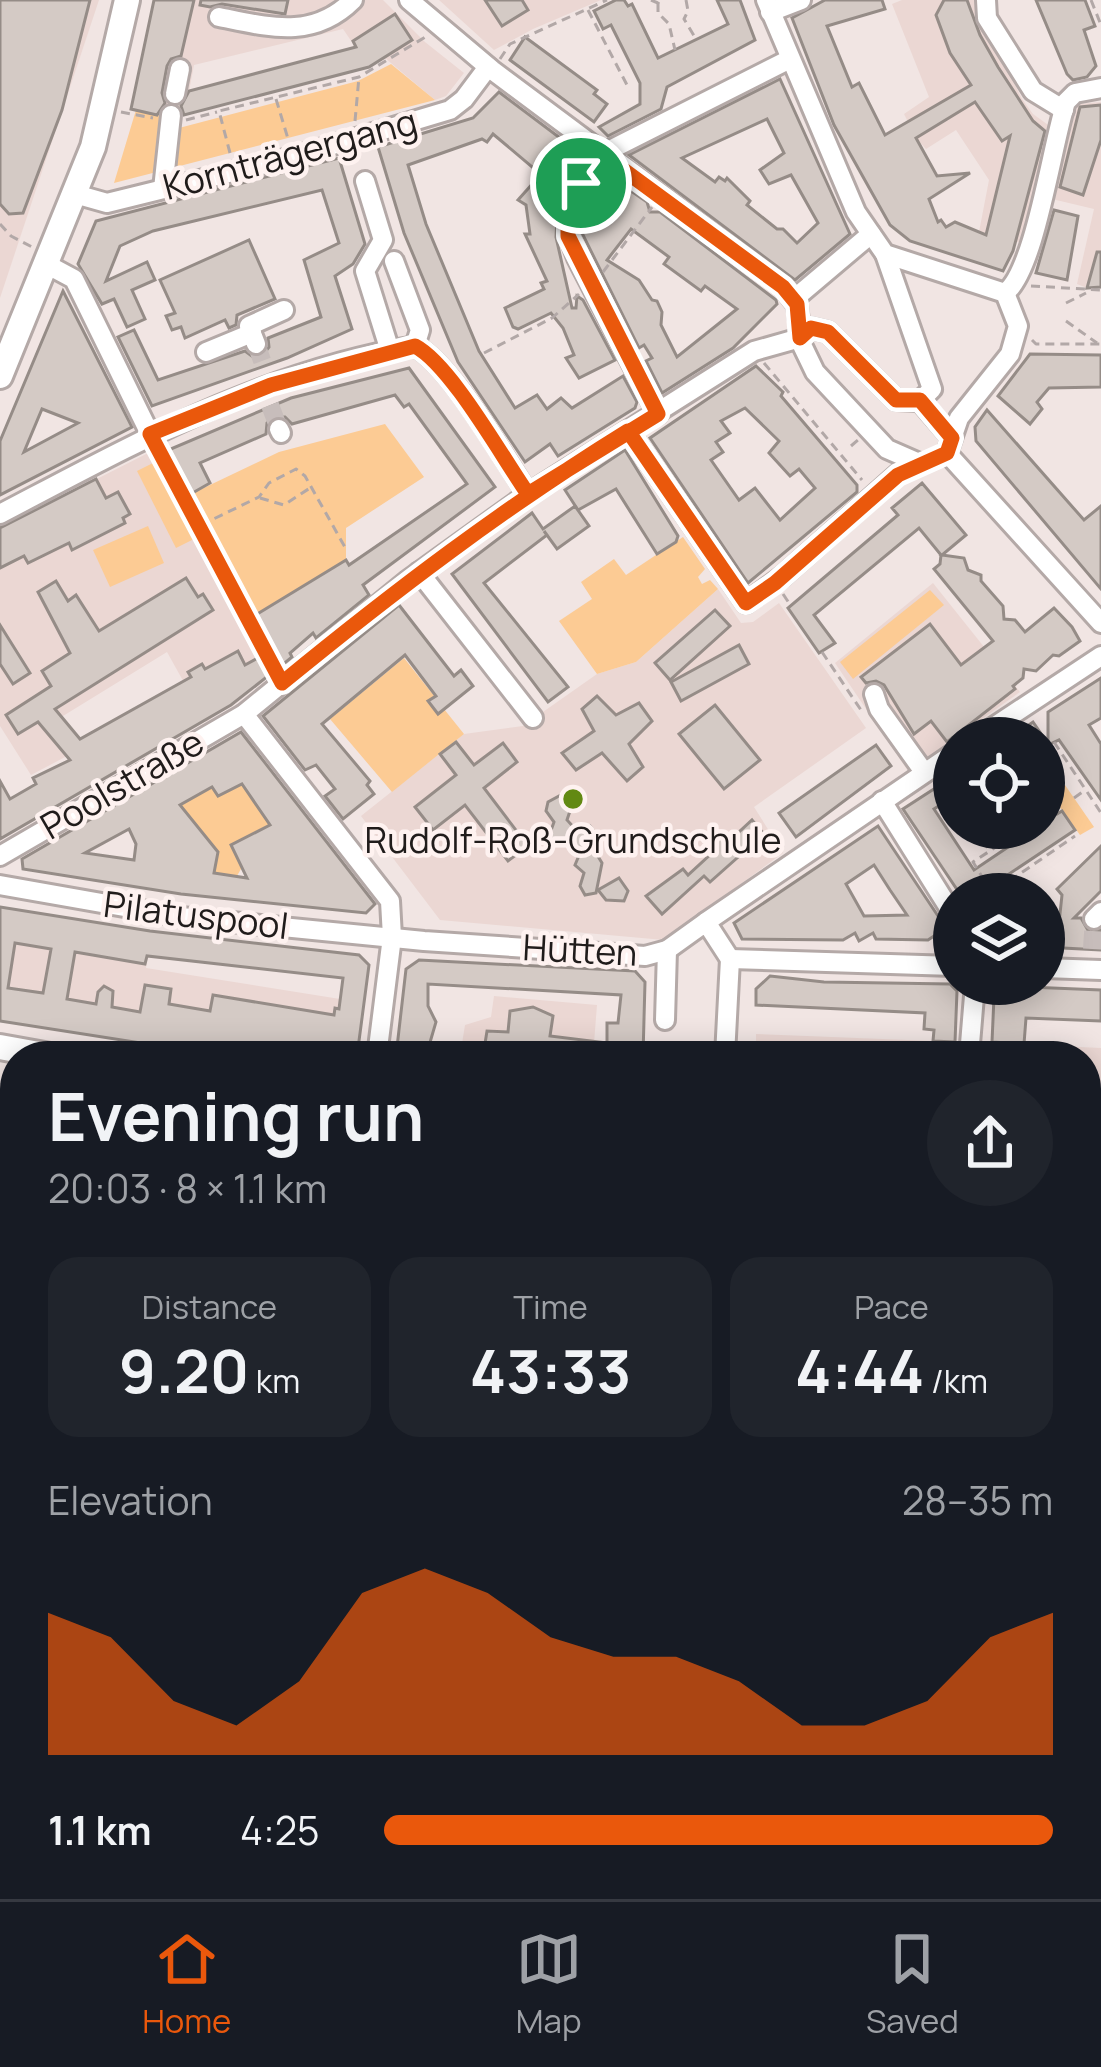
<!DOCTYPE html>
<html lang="en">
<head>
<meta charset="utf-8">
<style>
  body { margin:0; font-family:Manrope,sans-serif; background:#20242c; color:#f1f3f6; height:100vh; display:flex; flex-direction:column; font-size:45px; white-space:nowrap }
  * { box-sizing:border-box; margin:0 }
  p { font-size:39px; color:#9ea1a6 }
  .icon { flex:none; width:66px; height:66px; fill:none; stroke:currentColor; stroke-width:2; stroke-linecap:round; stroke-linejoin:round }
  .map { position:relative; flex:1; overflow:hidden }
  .panel { position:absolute; left:0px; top:1041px; width:1101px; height:858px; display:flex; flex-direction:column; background:#171b24; border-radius:48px 48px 0 0; box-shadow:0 6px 30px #0003 }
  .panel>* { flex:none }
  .buttons { position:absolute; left:933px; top:717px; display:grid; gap:24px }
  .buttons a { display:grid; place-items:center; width:132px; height:132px; border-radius:50%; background:#171b24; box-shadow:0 6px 30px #0003; font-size:60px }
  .pin { position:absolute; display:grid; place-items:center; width:102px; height:102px; color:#fff; margin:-51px; border:6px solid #fff; border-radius:50%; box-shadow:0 3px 12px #0007 }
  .round { display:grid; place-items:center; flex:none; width:126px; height:126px; border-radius:63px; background:#20242c }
  .head { display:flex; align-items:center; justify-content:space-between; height:204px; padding:0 48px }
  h1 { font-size:66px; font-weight:700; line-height:90px }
  .metrics { display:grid; grid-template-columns:repeat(3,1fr); gap:18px; height:204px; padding:12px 48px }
  .metrics div { display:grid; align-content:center; border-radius:30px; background:#20242c; text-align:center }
  .metrics b { font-size:60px; font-weight:700 }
  .metrics small { font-size:33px; font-weight:400 }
  .metrics p { font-size:33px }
  .chart { height:336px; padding:24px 48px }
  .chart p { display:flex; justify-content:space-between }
  .chart svg { width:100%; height:216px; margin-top:12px; fill:#ea580c; opacity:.7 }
  ul { padding:0 48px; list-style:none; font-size:39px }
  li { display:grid; grid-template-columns:192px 144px 1fr; align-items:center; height:90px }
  li i { height:30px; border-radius:15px; background:#ea580c }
  .tabs { display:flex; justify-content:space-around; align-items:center; height:168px; border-top:3px solid #363941; background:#171b24; font-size:33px; color:#9ea1a6 }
  .tabs a { display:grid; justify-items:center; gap:6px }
  .tabs .current { color:#ea580c }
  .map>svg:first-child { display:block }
</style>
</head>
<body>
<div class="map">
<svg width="1101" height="1899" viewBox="0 0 1101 1899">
  <rect width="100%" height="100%" fill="#f1e5e3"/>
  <g fill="#ebd7d3">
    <path d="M0,0H99L0,298Z"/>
    <path d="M154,0H383L425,42L464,73L446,96L435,100L385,58L369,67L343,29L194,65L189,91L195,113L166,117L131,109Z"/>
    <path d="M439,0H601L533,29L494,50Z"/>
    <path d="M902,0H974L1022,99L1033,114L1051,127L1022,243L979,232L989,180L956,130L926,149L916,138L904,114L929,97L892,4Z"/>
    <path d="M1101,102V287L1087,288L1077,284L1094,209L1052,199L1076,110L1079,104Z"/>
    <path d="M154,450L269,674L206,722L167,652L63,716L58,714L67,756L31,775L0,726V528Z"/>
    <path d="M933,583L1020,692L908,771L835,663Z"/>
    <path d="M718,589L741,623L753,622L779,603L866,728L754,807L783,853L664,940L440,920L361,816L464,734L523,726L597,674L636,662Z"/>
    <path d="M0,907L150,931L146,968L365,1003L357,1056L0,1021Z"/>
    <path d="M494,996L597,1005L593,1056H460L465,1025L491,1017Z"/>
    <path d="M756,1034L933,1041L955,1042L954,1056H756Z"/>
    <path d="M992,1043L1101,1048V1140H1086V1056H992Z"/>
  </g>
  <g fill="#fccb94">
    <path d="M391,64L435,100L114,183L136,110L165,117L179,128L358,81Z"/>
    <path d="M385,424L424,477L346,528V560L254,616L189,495L279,452Z"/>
    <path d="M155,462L194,539L176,548L137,471Z"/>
    <path d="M148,526L164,563L110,587L93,550Z"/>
    <path d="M683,537L705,569L698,577L702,584L710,580L718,589L636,662L597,674L559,621L592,599L581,582L614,559L626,575Z"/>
    <path d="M930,590L944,605L853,679L840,662Z"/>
    <path d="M404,658L435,697L429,702L437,713L444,709L464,734L392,792L330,719Z"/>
    <path d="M242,784L281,840L270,852L259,830L231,845L242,867L237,876L214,873L218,852L180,805L212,787L218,796Z"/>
    <path d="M1065,785L1094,827L1080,835L1051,795Z"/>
    <path d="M0,1089L15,1090V1282L0,1280Z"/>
    <path d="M1088,1347L1101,1363V1678H1086Z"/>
    <rect x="0" y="1738" width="15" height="39"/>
  </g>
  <path fill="#d67da5" d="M15,1165V1269L0,1264Z"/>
  <g fill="#d4cac5" stroke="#958c87" stroke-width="3" fill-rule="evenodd">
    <path d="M0,0H90L62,110L23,213L9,214L0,204Z"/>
    <path d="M154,0H194L181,56L171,59L167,66L162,93L165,103L157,115L131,109Z"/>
    <path d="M201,0H288L285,14L222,4L210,7L200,5Z"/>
    <path d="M485,0H522L528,10L502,26Z"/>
    <path d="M616,0H624L628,6L632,4L658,58L728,24L717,0H740L755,40L667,87L661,109L608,136L599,127L640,104V83L611,25L603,29L594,11Z"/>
    <path d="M825,0H882L885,9L827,26L852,87L859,83L885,135L971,85L950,53L936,15L944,0H967L980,35L998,67L1033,121L1045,131L1013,251L1003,271L910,241L890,225L834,125L792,18ZM975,102L1002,141L1010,136L986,235L955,222L946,227L941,220L938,222L929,199L970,173L937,176L916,138Z"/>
    <path d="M1036,0H1085L1095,26L1084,30L1096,66L1087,77L1073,80L1067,74Z"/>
    <path d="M395,14L412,40L369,67L184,115L181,106L189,91L356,47L353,41Z"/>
    <path d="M525,37L597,90L594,94L607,104L594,122L510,60Z"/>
    <path d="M780,79L850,234L795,280L629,155ZM767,119L784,153L760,170L769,184L791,175L818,223L797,243L783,229H777L747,205L750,201L727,178L725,181L719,177L715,182L682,158Z"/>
    <path d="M499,92L584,156L558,200L556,237L572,308H576L577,296L583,300L615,360L579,378L566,358L574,355L563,328L551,313L518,329L513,327L505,308L544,289L541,283L547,281L525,234H530L526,205L518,200L534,182L537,171L493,134L487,142L482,139L408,165L426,224L479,351L515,408L537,395L547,409L561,398L572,408L623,376L637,402L635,408L558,456L550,444L525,462L458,362L404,233L378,147L473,118Z"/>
    <path d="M1101,105V140L1083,195L1060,187L1080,107Z"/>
    <path d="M339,158L365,244L353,264L335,276L352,329L287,358L152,406L118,337L134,330L158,380L245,351L253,357L262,356L269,347L268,338L321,317L304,260L339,243L322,190L153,231L120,246L106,281L147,262L155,280L132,290L145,319L127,327L114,299L102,304L78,264L96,221Z"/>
    <path d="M605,173L647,202L650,212H660L776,300L777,304L733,348L662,393L646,361L652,358L644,345L639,348L582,233V217ZM631,229L669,257L664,264L701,291L705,286L737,309L677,357L661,325L662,312L657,301L652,300L639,280L607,260Z"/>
    <path d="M1054,210L1078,216L1067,280L1036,273Z"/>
    <path d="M249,240L275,299L237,315L236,325L229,328L225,320L185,338L181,327L172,330L166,316L175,313L160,280Z"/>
    <path d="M1097,252H1101V287L1087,288Z"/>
    <path d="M63,291L132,427L0,495V441ZM42,409L78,423L24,452Z"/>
    <path d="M1030,354L1101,355V387L1049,388L1037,402L1042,409L1030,424L998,396Z"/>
    <path d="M756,366L783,392L781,396L857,485V492L748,583L650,438ZM745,408L779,441L769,453L790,476L799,469L815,488L780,520L755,488L739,500L711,460L723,452L716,442L730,433L721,421Z"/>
    <path d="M409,368L495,487L363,585L369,595L316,638L313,633L290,653L292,657L280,667L278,663L268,676L231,705L0,839V781L10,799L36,784L33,778L70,760L38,722L18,734L6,715L51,686L42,671L70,653L38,592L56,581L68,601L76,595L99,631L186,578L198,597L203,594L213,610L55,709L80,739L191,677L188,672L202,664L205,669L238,651L245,665L271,651L254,616L346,560L349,565L467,484L409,404L404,407L395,395L292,424L285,417H274L267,423L266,434L200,463L210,483L189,495L166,451L291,398Z"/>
    <path d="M987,410L1084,520L1101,506V589L976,441L975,427Z"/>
    <path d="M625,450L678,536L676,542L657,554L616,489L578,510L565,490Z"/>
    <path d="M96,479L106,498L118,492L130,514L123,518L125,523L72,550L69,543L28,563L24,556L0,568V528Z"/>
    <path d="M922,483L966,535L942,555L964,558L968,570L981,575V581L1003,606L1004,619L1015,620L1025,632L1054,608L1072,627L1080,641L1059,656L1053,655L1036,671L1024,669L1023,678L1013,686L1015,689L947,742L931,721L914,734L884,685L876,681L866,683L861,677L930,624L961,665L993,641L934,569L940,564L941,555L919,528L814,615L835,643L819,653L788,608L898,515L892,508Z"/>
    <path d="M575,506L589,526L557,549L544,531L547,535L484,583L568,687L548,702L452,574L532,513L543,529Z"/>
    <path d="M399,605L454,676L461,670L473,686L438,714L428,701L436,696L405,655L322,724L370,781L367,785L374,794L343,819L325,796L335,789L316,765L305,770L263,716Z"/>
    <path d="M715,610L730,626L670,680L655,663Z"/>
    <path d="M0,625L30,673L13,684L0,664Z"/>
    <path d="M739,645L749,664L681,701L671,682Z"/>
    <path d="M1101,678V718L1089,725L1101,744V800L1059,740L1048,745V712Z"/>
    <path d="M597,696L616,715L639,703L652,721L629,744L643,767L627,781L602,753L576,770L562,753L594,731L582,709Z"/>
    <path d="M715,705L760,760L724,789L679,734Z"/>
    <path d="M1033,722L1044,738H1010Z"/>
    <path d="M241,732L375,904L366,913L181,894L23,869L22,859ZM242,784L270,825L231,845L247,878L214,873L218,852L180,805L212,787L218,796ZM129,829L136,844L134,860L85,853Z"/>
    <path d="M456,742L474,765L503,743L517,762L484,788L528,846L508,861L465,805L433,830L415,807L456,775L440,754Z"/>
    <path d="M876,745L891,766L796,837L779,813Z"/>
    <path d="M954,776V796L934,809L974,870L1011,845L999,828H1044V796L1057,814L1062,811L1075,830L979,894H960L903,809Z"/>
    <path d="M561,795L571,808L567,820L578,832L590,826L600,839L596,853L602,863L596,893L585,895L580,886L584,873L575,865L580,853L570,840L558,844L549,836L554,822L546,811L548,802Z"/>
    <path d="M752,820L764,834L710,882L704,876L662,914L646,896L683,869L688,875L713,852L709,847L721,836L727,843Z"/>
    <path d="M878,826L946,928L928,940L876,939L873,933L859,941L855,933L843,940L742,939L734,923ZM874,865L890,890L907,915L864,916L846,884Z"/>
    <path d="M1101,846V891L1074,918H1081L1089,932L1101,930V950L1044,947V923H1059L1062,895L1057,889Z"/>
    <path d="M619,878L628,891L624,901L606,900L598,890Z"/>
    <path d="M0,907L150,931L359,955L369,965L357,1056H224L0,1021ZM15,943L51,949L43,993L8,988ZM75,952L145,964L147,956L343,978L339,1009L335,1008L334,1015L213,995L210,1011L169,1004L171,989L145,985L140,1012L112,1007L113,991L104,986L98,992L96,1004L67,999Z"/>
    <path d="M419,960L635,971L645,982L643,1056H483L487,1031L508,1032L510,1011L533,1007L553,1016L550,1036L607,1043V1023H618L621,995L428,984V1006L436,1022L426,1056H396L406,969Z"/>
    <path d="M770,976L824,982L950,984L957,991L955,1042L933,1041L934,1030L924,1029L925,1013L756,1005V989Z"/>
    <path d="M1007,986L1101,990V1021L1026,1018L1024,1044L992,1042L994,997Z"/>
    <rect x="1086" y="1090" width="15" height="50"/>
    <path d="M0,1292L15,1294V1325L11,1324L7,1351L0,1350Z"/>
    <path d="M0,1526L15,1528V1557L0,1555Z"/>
  </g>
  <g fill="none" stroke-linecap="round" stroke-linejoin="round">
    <g stroke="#c7bdbb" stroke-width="18" stroke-dasharray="18 9" stroke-linecap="butt">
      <path d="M256,344L264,366"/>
      <path d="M270,405L279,429"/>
      <path d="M1092,949L1094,919"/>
    </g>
    <g stroke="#b4a9a7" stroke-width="24">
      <g id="minor">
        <path d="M409,0L492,70L783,287L797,305L802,345L815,372L887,449L919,463"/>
        <path d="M766,0L856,212L885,254L1005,293L1018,326L1010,354L959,418L947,453"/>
        <path d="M986,0L987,18L1033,91L1064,110"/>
        <path d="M770,12L801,0"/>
        <path d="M219,17C269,27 313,40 353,0"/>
        <path d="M175,94L180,69"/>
        <path d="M365,181L383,240L365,271L390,351"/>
        <path d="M163,189L171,115"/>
        <path d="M75,194L107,203L293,157L450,110L464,99L488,67"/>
        <path d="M394,261L420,330L415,346"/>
        <path d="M46,264L74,279L150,434"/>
        <path d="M1005,293C1035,271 1052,144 1066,102L1075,93L1101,88"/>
        <path d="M794,299L871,234"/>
        <path d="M256,344L249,326L284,310"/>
        <path d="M206,352L252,333"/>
        <path d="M920,401L952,438"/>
        <path d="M658,414L577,258L569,236L568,215L581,183L602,154L790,59"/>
        <path d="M279,429L281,433"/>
        <path d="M628,431L746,603L783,576L898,474L920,463"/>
        <path d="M947,453L1101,623"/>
        <path d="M0,514C132,445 265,370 415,346C451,365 502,456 528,494"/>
        <path d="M419,572L533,718"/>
        <path d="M874,694L879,709L924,772"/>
        <path d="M244,714L390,901L392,937L377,1056"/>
        <path d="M977,738L1101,656"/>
        <path d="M882,801L954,916"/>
        <path d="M0,856L244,714L407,581L528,494L754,351L800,338L811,328L828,332L896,400L920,401L932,389L885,254"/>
        <path d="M0,885L181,917L424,941L645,956L667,950L706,922L730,959"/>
        <path d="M1094,919L1101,912"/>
        <path d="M706,922L954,753"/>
        <path d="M730,959L954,966"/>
        <path d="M1044,968L1101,970"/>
        <path d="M665,1020L667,950"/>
        <path d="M725,1056L730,959"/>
        <path d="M969,1056L975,984"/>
        <path d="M15,1378L10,1370L15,1364"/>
        <path d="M12,1417L15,1394"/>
        <path d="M0,1473L10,1480L6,1487L0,1488"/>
        <path d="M3,1473L9,1435"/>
        <path d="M0,1601L15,1603"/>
        <path d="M0,1626L15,1628"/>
        <path d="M0,1689L15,1692"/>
        <path d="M1086,1729H1101"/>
        <path d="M1086,1847L1101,1846"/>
        <path d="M211,1899L220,1884"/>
        <path d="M653,1899L654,1884"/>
      </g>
    </g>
    <g stroke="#b4a9a7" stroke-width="30">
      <g id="major">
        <path d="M0,376L93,147L127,0"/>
        <path d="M0,1047L50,1056"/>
        <path d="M1086,1161H1101"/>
      </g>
    </g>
    <g stroke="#b2a8a7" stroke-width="3" stroke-dasharray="9 6" stroke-linecap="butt">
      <path d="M651,0L658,3L659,0"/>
      <path d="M686,0L688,11L684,19L696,39"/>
      <path d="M1091,0L1101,25"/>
      <path d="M658,3V13L669,24L675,50"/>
      <path d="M588,10L627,85"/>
      <path d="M500,59L510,44L607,0"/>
      <path d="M276,99L289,142"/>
      <path d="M121,112L153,118"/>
      <path d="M186,120L217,112"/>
      <path d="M355,121L359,77"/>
      <path d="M230,153L219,111L359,77L427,36"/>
      <path d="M0,224L11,236L32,247"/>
      <path d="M603,272L652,207"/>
      <path d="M1031,286L1101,290"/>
      <path d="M1066,303L1086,293"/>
      <path d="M1066,321L1097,343"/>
      <path d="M1032,340L1036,344H1101"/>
      <path d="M484,353L552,318L579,294"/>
      <path d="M764,363L862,480"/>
      <path d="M851,446L859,439"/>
      <path d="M160,452L273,666"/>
      <path d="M260,498L284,505L310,488"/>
      <path d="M201,525L259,497L269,483L296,469L305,476L346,549"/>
      <path d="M783,594L791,606"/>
      <path d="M822,652L861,710"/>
      <path d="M1054,742L1101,813"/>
      <path d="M953,797H954"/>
      <path d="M1074,798L1084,791"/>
      <path d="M1044,815L1054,809"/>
      <path d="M974,828L990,851"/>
      <path d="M1025,828L973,862L992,893L1075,836"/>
      <path d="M0,1214L15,1217"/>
      <path d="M1086,1243L1101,1232"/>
      <path d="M0,1247H15"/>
      <path d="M1086,1318L1100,1334"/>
      <path d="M1086,1352L1094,1369L1089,1392"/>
      <path d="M1086,1389L1101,1403"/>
      <path d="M1086,1481L1101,1482"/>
      <path d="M1086,1526L1101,1528"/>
      <path d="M0,1576L15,1578"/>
      <path d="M1086,1580L1101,1577"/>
      <path d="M1086,1617L1101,1638"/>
      <path d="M0,1660L15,1662"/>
      <path d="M1086,1693L1101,1694"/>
      <path d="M0,1753L15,1762"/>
    </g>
    <use href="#minor" stroke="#fff" stroke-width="18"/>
    <use href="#major" stroke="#fff" stroke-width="24"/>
  </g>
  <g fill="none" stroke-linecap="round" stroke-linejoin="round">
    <g stroke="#fff" stroke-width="24">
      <path id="route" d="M581,183L568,214V236L658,414L528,494C502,457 451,365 415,346L271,385L150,434L282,683C393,592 505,507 628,431L746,603L775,583L898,475L947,453L952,438L920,400H896L828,332L811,328L800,338L797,304L783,287L602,154L581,183"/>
    </g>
    <use href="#route" stroke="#ea580c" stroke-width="15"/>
  </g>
  <circle fill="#628912" stroke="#fef2f0" stroke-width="4.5" cx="573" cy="799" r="12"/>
  <g text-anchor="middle" stroke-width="9" stroke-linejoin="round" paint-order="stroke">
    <g font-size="36" fill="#201c1b" stroke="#fef2f0">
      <text transform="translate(290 154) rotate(-15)" y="13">Kornträgergang</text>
      <text transform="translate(122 784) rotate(-30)" y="13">Poolstraße</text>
      <text transform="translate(196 915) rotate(7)" y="13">Pilatuspool</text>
      <text transform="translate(580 950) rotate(3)" y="13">Hütten</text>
    </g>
    <g font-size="36" fill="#201c1b" stroke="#fef2f0">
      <text x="573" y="853">Rudolf-Roß-Grundschule</text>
    </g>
  </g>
</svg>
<div class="buttons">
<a><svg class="icon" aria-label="locate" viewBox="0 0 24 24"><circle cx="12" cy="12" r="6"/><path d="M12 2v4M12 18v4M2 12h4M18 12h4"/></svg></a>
<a><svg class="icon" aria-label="layers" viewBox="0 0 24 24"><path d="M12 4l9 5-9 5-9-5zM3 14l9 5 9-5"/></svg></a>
</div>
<div class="pin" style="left:581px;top:183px;background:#1e9e55"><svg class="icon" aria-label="arrive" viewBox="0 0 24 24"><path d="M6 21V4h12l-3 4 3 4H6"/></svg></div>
<section class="panel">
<div class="head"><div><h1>Evening run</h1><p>20:03 · 8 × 1.1 km</p></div><a class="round"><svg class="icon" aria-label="share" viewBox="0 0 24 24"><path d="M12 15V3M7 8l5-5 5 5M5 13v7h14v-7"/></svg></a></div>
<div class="metrics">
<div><p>Distance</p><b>9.20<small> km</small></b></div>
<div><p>Time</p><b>43:33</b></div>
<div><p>Pace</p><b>4:44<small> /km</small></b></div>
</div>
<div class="chart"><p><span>Elevation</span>28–35 m</p>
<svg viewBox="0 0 160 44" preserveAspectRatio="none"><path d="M0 44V15L10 20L20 33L30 38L40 29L50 11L60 6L70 11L80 20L90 24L100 24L110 29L120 38L130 38L140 33L150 20L160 15V44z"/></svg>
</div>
<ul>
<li><b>1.1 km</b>4:25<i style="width:100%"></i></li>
</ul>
</section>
</div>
<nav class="tabs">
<a class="current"><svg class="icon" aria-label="home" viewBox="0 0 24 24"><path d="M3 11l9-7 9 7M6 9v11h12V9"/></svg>Home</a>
<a><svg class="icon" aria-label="map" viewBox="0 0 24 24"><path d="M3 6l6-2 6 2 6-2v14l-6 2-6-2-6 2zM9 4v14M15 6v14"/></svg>Map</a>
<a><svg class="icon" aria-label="saved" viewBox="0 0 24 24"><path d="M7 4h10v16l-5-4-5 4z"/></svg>Saved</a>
</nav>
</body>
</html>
